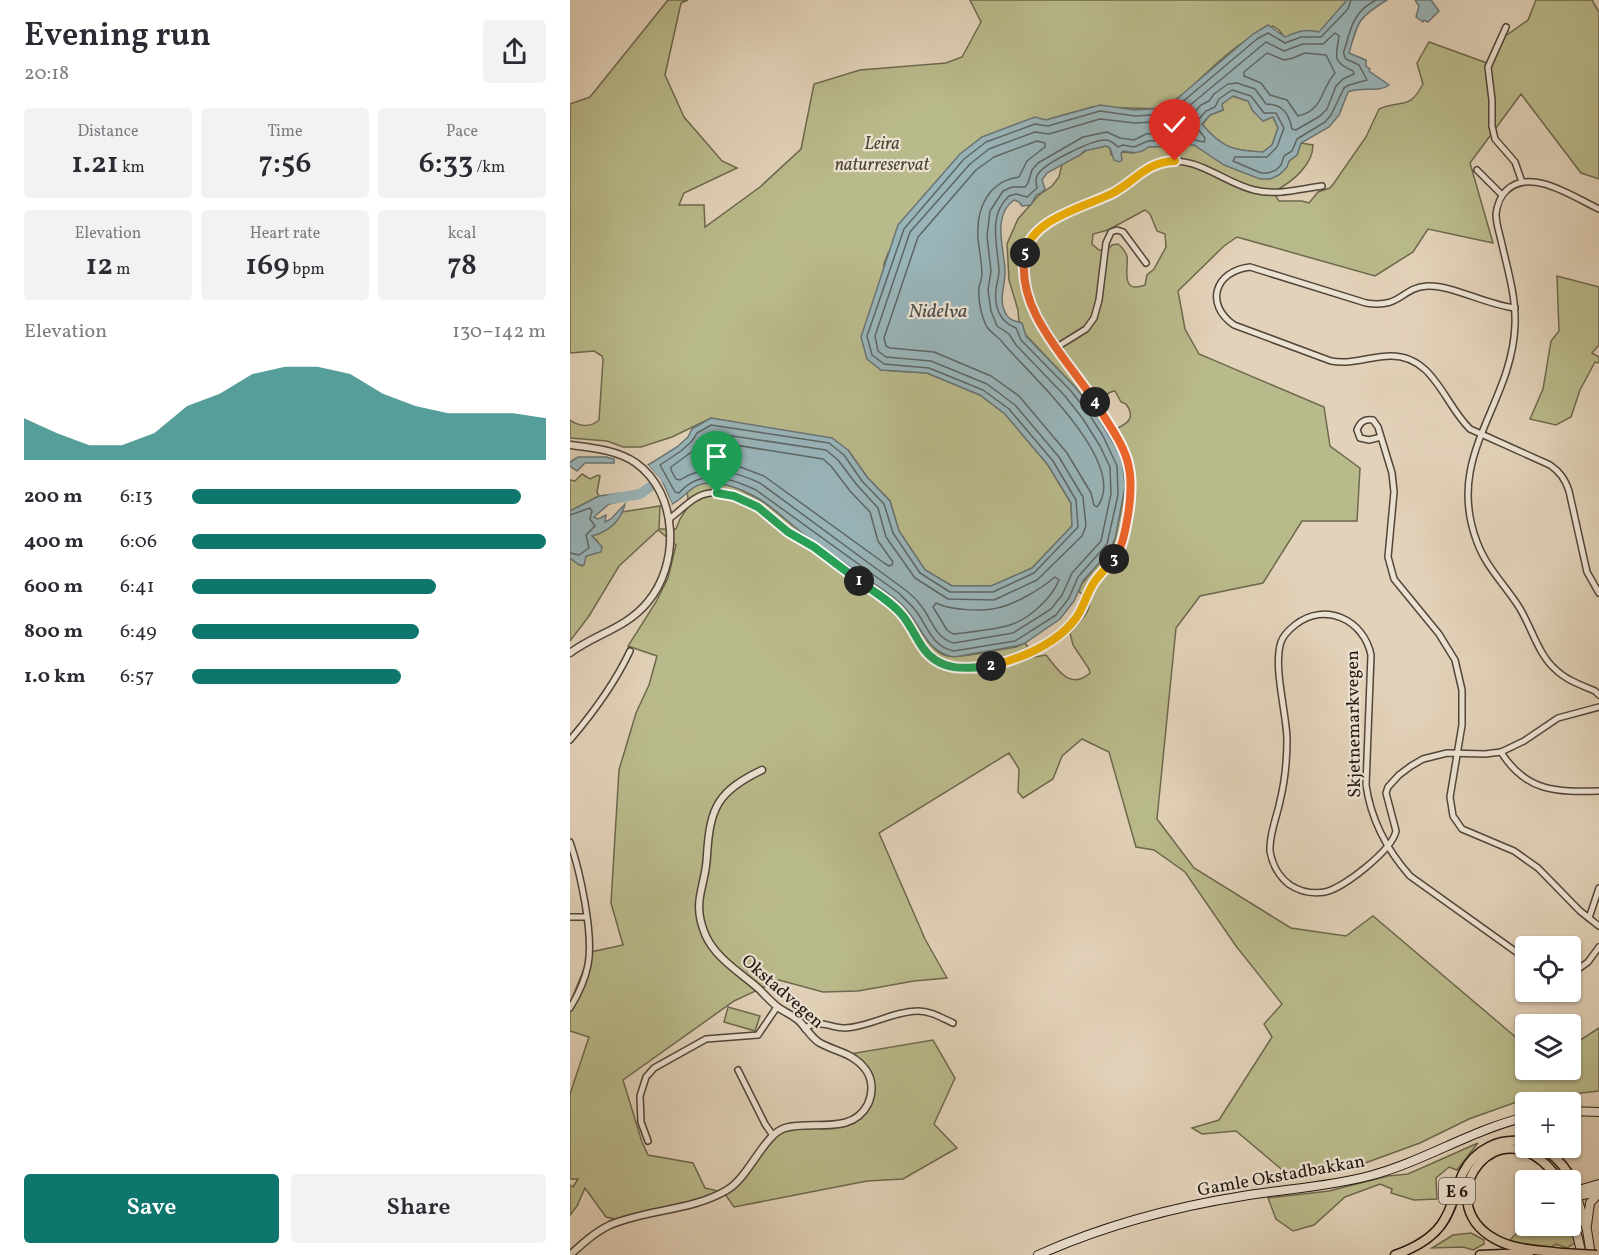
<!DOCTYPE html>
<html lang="en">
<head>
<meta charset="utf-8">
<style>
  body { margin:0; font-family:Vollkorn,serif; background:#f2f2f3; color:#2b2b33; height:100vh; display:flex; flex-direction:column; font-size:22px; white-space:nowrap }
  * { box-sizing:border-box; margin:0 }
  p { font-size:20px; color:#7c7c81 }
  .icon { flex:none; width:33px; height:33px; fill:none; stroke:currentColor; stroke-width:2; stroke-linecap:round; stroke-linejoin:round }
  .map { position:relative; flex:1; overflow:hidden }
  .drawer { display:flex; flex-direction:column; background:#fff; width:570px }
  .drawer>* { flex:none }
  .tools { position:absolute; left:945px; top:936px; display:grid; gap:12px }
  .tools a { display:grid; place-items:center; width:66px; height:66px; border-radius:6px; background:#fff; box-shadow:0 2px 4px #0004; font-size:30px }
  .pin { position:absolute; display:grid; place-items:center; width:51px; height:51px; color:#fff; margin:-62px -26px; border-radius:50% 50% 50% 0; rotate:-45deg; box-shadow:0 0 6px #0007 }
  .pin .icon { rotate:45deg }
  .km { position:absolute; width:30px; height:30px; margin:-15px; border-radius:50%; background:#222; color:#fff; font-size:16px; line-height:30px; text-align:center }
  .round { display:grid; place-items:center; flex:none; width:63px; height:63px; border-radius:6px; background:#f2f2f3 }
  .head { display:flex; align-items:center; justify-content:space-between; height:102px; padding:0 24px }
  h1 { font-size:33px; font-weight:600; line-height:45px }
  .metrics { display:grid; grid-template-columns:repeat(3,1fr); gap:9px; height:102px; padding:6px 24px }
  .metrics div { display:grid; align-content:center; border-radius:6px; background:#f2f2f3; text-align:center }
  .metrics b { font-size:30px; font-weight:600 }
  .metrics small { font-size:16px; font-weight:400 }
  .metrics p { font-size:16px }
  .chart { height:168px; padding:12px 24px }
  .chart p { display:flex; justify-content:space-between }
  .chart svg { width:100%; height:108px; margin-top:6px; fill:#0f766e; opacity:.7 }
  .button { display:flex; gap:12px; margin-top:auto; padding:12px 24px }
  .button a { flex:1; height:69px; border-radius:6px; background:#0f766e; color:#fff; font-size:24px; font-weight:600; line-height:69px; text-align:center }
  .button a+a { background:#f2f2f3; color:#2b2b33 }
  ul { padding:0 24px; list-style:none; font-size:20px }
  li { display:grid; grid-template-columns:96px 72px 1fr; align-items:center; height:45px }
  li i { height:15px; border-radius:8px; background:#0f766e }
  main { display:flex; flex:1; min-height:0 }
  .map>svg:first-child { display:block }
</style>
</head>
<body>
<main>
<section class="drawer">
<div class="head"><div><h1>Evening run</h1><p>20:18</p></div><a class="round"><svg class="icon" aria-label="share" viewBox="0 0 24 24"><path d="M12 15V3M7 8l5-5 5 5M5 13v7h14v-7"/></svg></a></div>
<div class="metrics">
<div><p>Distance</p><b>1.21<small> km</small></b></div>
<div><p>Time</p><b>7:56</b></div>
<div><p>Pace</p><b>6:33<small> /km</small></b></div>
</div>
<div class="metrics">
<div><p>Elevation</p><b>12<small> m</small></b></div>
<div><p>Heart rate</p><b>169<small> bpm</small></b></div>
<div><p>kcal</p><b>78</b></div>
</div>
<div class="chart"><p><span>Elevation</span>130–142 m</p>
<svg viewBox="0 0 160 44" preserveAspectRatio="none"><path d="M0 44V27L10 33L20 38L30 38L40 33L50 22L60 17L70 9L80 6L90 6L100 9L110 17L120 22L130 25L140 25L150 25L160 27V44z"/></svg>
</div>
<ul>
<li><b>200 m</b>6:13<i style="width:93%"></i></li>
<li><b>400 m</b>6:06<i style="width:100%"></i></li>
<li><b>600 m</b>6:41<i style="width:69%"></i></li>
<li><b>800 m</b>6:49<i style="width:64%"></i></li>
<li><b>1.0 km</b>6:57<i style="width:59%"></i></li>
</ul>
<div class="button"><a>Save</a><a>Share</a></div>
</section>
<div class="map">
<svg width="1029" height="1255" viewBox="0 0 1029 1255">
  <rect width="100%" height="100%" fill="#e2d2b9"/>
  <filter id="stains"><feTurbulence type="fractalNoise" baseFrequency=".00333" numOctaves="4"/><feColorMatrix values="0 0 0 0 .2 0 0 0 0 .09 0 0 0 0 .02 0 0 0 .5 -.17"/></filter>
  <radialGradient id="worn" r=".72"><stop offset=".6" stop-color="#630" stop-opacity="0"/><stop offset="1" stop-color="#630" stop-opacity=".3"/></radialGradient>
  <g fill="#b9ba8b" stroke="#6d684e" stroke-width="1.5" fill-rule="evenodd">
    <path d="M98,0H118L111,3L95,75L114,117L152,161L167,168L114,193L109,205H134L135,227L190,187L231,149L244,84L290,70L376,63L392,57L411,22L400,0H777L774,10L752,33L715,38L709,30L703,26C667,39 627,82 599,109L522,107L476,120L328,238L318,253L314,264L311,370L357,373L410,395L435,414L478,465L501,503L502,526L462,568L422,586H382L355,570L329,531L320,501L297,477L278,450L185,426L141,418L102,437L71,447H53L37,441L0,438V420C9,426 20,428 29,420L33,360L32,356L24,351L0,353V104L20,97Z"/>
    <path d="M966,0H1022L1029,12V179L1011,173L951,94L900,163L923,243L858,229L843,252L805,276L667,237L654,246L608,291L615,329L629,354L754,407L760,446L790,468L787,521H732L693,583L630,596L606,628L587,819L624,868L721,928L776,936L803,916L955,1045L956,1070H1000L1001,1046L1029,1028V1091L952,1100L899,1119L850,1143L787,1166L723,1179L666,1131L632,1134L622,1128L649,1120L702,1037L694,1024L712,1004L666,946L615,872L584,850L566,847L539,752L512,739L492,756L483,779L453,798L448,792L449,769L439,753L309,833L355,939L377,978L344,981L288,991L253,992L209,980L164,1001L53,1080L72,1142L78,1155L123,1163L135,1188L156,1193L200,1135L220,1128L283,1121L298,1108L302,1091L298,1075L280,1054L363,1040L385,1078L364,1124L387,1148L333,1179L297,1181L164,1207L155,1194L49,1220L36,1217L15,1188L7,1206L0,1215V1185L3,1187L8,1179H0V1094L19,1037L0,1031V1003L21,952L53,945L41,903L49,770L66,713L79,685L87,656L58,646L86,602L98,578L106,545L88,530L49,566L19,616L0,641V558L12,566L16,556L27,553L28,542L22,536L45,523L52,512L90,506L89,529H106L110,519L119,505L117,492C132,474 164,486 181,495C201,504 215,521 233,533C255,549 278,565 300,581C312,589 323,596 333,606C347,620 355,646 374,655C386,660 431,649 446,647L455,643L465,657L476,655C487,669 500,691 520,673L519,669L503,645L500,633C509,623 521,612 520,599L509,592L511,585L543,546L545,539C554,496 562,473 538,433C551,426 569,422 556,404L551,402L545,391C535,392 528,403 524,411L505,387L454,333L452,323L449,322L448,310L439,280L437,244L448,219L469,195L482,186L489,177L492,164L510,155L517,150L536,146L540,148L541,155H551L552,152L564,153L578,147L624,145L662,168L700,179L714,170L719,161L727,155L731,143L743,145C743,165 722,182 705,191V195L709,201H732L739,203L748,192L760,188L764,183L796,137L809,109C832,99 839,111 853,84L847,63L859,42L917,63L934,37L958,20ZM575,210L580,214L587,231L595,234L596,247L584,269L577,275L575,285C549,295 559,266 557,256C555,251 552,247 548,244L542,245L536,251L529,250L522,244L523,234L538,230Z"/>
    <path d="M662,96L678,101L683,111L703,117L708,128L702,145L693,152C663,151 652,148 632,125L640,115L653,110L652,104Z"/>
    <path d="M987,276L1029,287V345L1022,353L1029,357V363L1025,362L1010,390L1001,417L986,425L960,419L973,389L981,341L989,331Z"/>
    <path d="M12,474L20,479L28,475L30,476L27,492L29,496L0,511V480L5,481Z"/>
    <path d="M158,1007L190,1016L185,1031L154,1022Z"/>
    <path d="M908,1143L887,1170L879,1167L866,1178L867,1199L844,1200L821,1193L822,1189L810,1184L775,1197L744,1225L723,1231L706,1219L698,1198L759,1191L818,1176L838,1174Z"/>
    <path d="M1001,1220L1006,1242L997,1248L986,1244L980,1248L949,1244L940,1240L946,1234C960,1235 973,1240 980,1226H1000Z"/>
    <path d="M901,1233L914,1240V1244L903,1250L893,1247L862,1248L883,1235Z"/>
  </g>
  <g fill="#99b5ba" stroke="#697576" stroke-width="1.5" fill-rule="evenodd">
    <path d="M777,0H817C787,18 788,22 779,53L796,60V66L800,69L799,71L819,85C809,93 791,86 778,92L769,115L759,127L731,143L727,155L719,161L717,167L709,175L700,179H690L654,165L624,145L578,147C571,154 562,153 553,151L551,153L552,160L549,162L544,160L540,148L536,146L514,151L510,155L477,173L472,180L475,189L471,193L466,195L461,205L452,206L449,202L444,200C421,216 435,250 435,272C435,287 428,300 436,314C440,321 446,321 452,323L456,336L505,387L524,411L549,452L553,464L555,487L545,539L538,553L513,581L504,601L490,619L455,643L446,646L384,657C355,652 352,625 334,607C325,597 313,590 302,582C278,565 254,549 231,532C215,520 202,505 184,496C172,489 155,483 141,483C120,483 118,496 102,504L94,485L78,465L107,447L118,437L122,429L141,418L262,438L278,450L297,477L320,501L329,531L355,570L382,586H421L462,568L502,526L501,503L478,465L435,414L410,395L357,373L311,370L297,359L291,337L328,225L390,154L412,137L465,117L476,120L530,105L565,110L596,108L683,34L698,25L715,37C727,32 736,28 749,32ZM663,96L678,101L683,111L693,121L703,117L708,128L702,145L693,152C664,151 652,148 632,124L640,115L653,110L652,104Z"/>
    <path d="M845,0H861L869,11L858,22L854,20L853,22L846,17L849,6Z"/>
    <path d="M8,457H36L44,459V463H15L7,471L0,466V462Z"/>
    <path d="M50,493L54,496L48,502L39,504L24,517L28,519L36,515L35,522L41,519L55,504C51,521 38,532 22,536L32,547L31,552L16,556L14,565H9L0,558V511L29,496Z"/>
  </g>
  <path fill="#e2d2b9" d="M75,465H78L91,480L102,504L99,505L92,486Z"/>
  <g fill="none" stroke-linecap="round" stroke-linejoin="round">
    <g stroke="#5d6665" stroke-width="1.5">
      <path d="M781,0L778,9L751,37H731L715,43L698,33L687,39L598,114L565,116L530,111L478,126L465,124L416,142L394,159L334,229L297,336L302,355L314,364L359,368L413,390L439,409L483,461L506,500L508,527L464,573L423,592H380L350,573L323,533L314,504L292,481L274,455L259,443L141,425L127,433L122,441L111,451L90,465L105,492L109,493C131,468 158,477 186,490L330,594C335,600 342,605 346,611C358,627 362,647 384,651L445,641L486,615L499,598L508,577L537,544L548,495L547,466L533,436L519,414L501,391L451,340L446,328C430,322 424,307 426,290C426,284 429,278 429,271C428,246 417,216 439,196L446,194L457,197L467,188C466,182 465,178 468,174C475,163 523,139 536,140C541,140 544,144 548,147L553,145L564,147L578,141L620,139L634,142L635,138L627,128V121L636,111L645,107L649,99L662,90L681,96L694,113H706L714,128L707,147L697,157H665L663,161L691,173H698L706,170L711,165L714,156L722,151L727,139L755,122L761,115L774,88L779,85L797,80L789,65L776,59C772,52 774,51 776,45C781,25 786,10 806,0"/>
      <path d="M765,33L769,36C767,55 760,61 783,71L784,74L773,79L766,86L757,109L750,116L726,130L722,129C719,113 712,104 696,104L685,89L667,83L658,84L644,94L639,101L631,105L622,115L618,132L576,134L564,140L550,138L537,132L513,137L468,163L462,170L458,183L455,187H442L433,191L420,211L417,236L421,271L418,290L421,311L427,326L439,334L446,345L495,396L513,419L530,446L540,467L541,494L531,541L502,573L492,595L481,609L443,633L384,643C366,639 362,620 352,607C347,600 341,594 334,589L190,483C164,471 135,463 110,480L106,479L101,470V467L127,448L132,439L143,433L256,450L268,460L287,485L308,508L316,537L345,578L378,599L424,600L467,580L512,536L516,526L513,497L489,457L445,405L417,384L361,361L316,357L308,351L305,336L340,232L400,164L419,149L465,132L479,134L530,119L565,123L601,121L696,42L714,51L733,44H753Z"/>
      <path d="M697,53L714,60L723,58L735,53L756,55L765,73C750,90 754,110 728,116L717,100L700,95L691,83L674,76V72Z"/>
      <path d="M467,141L475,143V147L457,161L449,177C418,181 406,209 408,238C409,250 412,262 412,274C412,279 410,283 409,287C408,300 411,316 417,327C422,334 429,337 433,343C458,373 561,464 527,507L524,505L521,493L497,453L449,396L421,376L364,352L320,348L316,346L314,338L348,237L406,170L424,157Z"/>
      <path d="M146,442L253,459L261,466L280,491L300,512L308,541L323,562L322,565L319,566L314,563L194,476L160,463L131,460L130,457L139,445Z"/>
      <path d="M0,515L20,508L22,511L20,519L25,526L16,535L19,548L9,555L0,553"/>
      <path d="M485,577L489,580C482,598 459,619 440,625C423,630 402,632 383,634L377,630L363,607L366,603C380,610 412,612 427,608C446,604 471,589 485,577Z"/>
    </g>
    <path stroke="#99b5ba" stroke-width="10" d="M41,499L70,494L80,487"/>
    <g stroke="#51453a" stroke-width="8">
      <g id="minor">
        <path d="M936,27L918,67L922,100V126L925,139L945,162L952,182"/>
        <path d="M907,170L932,195"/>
        <path d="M1029,209C1005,198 961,167 937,190C931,195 927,205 926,214C926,225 931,238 933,249C939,274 946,299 945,325C942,406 874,455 907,542C916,567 935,585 949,607C961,626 968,654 985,669C996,680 1011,685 1025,691L1029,695"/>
        <path d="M945,308C917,305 882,285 858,286C831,287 832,309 796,303L680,267C645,271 634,304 664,325L761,361C783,365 800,356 821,356C864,356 874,404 900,429L980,465C990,472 995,479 999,491L1017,572L1029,593"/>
        <path d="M487,347L516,329L524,318L529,300L536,243L541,232L547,230L553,232L576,263"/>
        <path d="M811,437L799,440L790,438L787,430C790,422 794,419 803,420L808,427L822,473L824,492L818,557L824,579L869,634L885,660L892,690V725L880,797L883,816L892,829L944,851L968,868L1010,911L1029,926"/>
        <path d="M99,519C112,510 123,495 140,493C154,492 169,497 182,503C195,510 205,521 216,530C224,537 234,541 243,546C256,555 269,566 283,576C299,588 318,599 332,614C350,636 351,657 381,667C409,676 457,656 481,641C495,632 507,619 514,605C518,597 520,589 524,582C530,573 539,567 545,558C557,541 564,495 561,474C557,445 532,411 515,386C492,351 463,322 456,279C453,264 453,249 463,237C479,216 509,208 532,198C553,189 569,168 591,163C627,154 651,182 684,190C707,196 729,189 752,186"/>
        <path d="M0,740C23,713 45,683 60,651"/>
        <path d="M931,752C956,792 986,792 1029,791"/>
        <path d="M0,842C10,871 24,935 18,965C15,980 8,995 0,1008"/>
        <path d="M0,917H16"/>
        <path d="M1019,918L1029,888"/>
        <path d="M956,959L840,876C817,850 801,820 796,785L801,655C794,620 755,601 725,625C720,629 713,636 711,642C703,666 716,711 717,738C717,759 715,781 710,801C707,817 699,834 700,851C702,864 709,877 720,885C731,892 743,894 755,892C774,888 822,850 826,831L816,793L818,787L829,775L841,766L853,759L877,753L915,754L931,752L954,741L988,718L1029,707"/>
        <path d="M1000,975L1018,962L1029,947"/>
        <path d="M235,1029C247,1018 261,1028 275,1028C300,1027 323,1011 348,1011C361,1011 372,1018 383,1023"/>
        <path d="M168,1070L195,1124L202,1134"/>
        <path d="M78,1141L71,1122L70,1096L76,1077L84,1068L136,1039L188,1035L207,1007"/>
      </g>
    </g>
    <g stroke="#51453a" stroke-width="9">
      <g id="tertiary">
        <path d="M0,445C23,448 47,450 66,463C109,494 110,565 77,603C55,629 25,634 0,653"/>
        <path d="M0,1255C12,1244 25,1232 40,1225C77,1209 122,1211 157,1190C180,1176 194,1134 215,1128C242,1120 282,1136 298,1104C303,1093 303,1080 296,1070C284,1053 266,1052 250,1043C241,1038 236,1027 228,1020C222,1015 215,1012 209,1008C201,1002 195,995 189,989C171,973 145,958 135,934C121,900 136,887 137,855C140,807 148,791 192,770"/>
      </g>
    </g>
    <g stroke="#211610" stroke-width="10">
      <g id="secondary">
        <path d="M1000,1111L1029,1112"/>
        <path d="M1005,1191L1017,1230L1021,1255"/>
        <path d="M1000,1195L1005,1191L1029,1184"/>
        <path d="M1002,1197L1028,1192"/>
        <path d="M1000,1206L1012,1255"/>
        <path d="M1017,1225L1020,1203L1029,1193"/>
        <path d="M468,1255C533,1226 603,1207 673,1196C715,1189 757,1187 799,1176C853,1162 901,1130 956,1117"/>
      </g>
    </g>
    <g stroke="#211610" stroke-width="11">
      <g id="trunk">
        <path d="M972,1148C988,1157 1002,1174 1005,1191"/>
        <path d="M989,1180C931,1097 855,1200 925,1239C944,1250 970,1250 992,1253"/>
        <path d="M825,1255C842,1249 860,1240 871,1225C883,1209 885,1190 893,1173C905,1149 930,1137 956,1142"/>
        <path d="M910,1255L959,1253"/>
      </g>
    </g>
    <use href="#minor" stroke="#ece2d2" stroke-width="5"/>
    <use href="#tertiary" stroke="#ece2d2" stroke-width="6"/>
    <use href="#secondary" stroke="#ece2d2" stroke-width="8"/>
    <use href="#trunk" stroke="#e2d2b9" stroke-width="8"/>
    <g stroke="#211610" stroke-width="11" stroke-linecap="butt">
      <path id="trunk-bridge" d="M992,1253L1027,1255"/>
    </g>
    <use href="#trunk-bridge" stroke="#e2d2b9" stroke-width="8"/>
  </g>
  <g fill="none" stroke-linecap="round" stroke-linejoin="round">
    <g stroke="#fff" stroke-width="12">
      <path id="split-1" d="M147,493L164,496L188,507L218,532L244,547L289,581"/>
    </g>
    <g stroke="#fff" stroke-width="12">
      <path id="split-2" d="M289,581C304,592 322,602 333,616C341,626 346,638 353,648C370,672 396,669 421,666"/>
    </g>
    <g stroke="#fff" stroke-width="12">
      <path id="split-3" d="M421,666C452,658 486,645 506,618C514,607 517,592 525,581C531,573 538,566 544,559"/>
    </g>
    <g stroke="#fff" stroke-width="12">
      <path id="split-4" d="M525,402C553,447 567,460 558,515C555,531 553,546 544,559"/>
    </g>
    <g stroke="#fff" stroke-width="12">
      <path id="split-5" d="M455,253C445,311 497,358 525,402"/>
    </g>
    <g stroke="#fff" stroke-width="12">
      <path id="split-6" d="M455,253C462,219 514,207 541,194C565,182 575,162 605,161"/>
    </g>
    <use href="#split-1" stroke="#22a559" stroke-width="8"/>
    <use href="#split-2" stroke="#22a559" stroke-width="8"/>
    <use href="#split-3" stroke="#f5b400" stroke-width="8"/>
    <use href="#split-4" stroke="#f0652b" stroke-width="8"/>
    <use href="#split-5" stroke="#f0652b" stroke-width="8"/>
    <use href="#split-6" stroke="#f5b400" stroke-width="8"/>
  </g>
  <g text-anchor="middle" stroke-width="4.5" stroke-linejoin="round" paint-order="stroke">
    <rect fill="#ece2d2" stroke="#5e534a" stroke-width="1.5" x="869" y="1178" width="36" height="26" rx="4.5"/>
    <g font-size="16" font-weight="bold" fill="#211610">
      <text x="887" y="1197">E 6</text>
    </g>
    <g font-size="18" font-style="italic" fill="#4f4735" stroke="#ece2d2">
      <text x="312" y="149">Leira<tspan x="312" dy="21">naturreservat</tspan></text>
    </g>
    <g font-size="18" fill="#211610" stroke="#ece2d2">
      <text transform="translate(783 724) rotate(-91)" y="6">Skjetnemarkvegen</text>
      <text transform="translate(213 991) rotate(41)" y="6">Okstadvegen</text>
      <text transform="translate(711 1175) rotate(-10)" y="6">Gamle Okstadbakkan</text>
    </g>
    <g font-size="20" font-style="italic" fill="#4b4e4c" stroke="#ece2d2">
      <text x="368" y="317">Nidelva</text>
    </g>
  </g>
  <rect width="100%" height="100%" filter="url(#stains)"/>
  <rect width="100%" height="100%" fill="url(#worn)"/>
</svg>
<div class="tools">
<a><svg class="icon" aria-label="locate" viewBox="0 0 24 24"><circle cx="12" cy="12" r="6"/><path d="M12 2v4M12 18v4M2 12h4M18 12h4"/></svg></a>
<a><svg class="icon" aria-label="layers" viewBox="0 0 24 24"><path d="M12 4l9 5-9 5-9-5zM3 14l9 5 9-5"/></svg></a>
<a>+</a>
<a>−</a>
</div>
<div class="pin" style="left:147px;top:493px;background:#1e9e55"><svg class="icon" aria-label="arrive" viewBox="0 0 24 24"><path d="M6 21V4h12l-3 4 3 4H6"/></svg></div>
<div class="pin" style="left:605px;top:161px;background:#d93025"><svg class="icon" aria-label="check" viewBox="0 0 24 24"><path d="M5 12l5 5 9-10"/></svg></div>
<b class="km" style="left:289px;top:581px">1</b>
<b class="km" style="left:421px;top:666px">2</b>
<b class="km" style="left:544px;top:559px">3</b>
<b class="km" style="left:525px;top:402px">4</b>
<b class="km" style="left:455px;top:253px">5</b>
</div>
</main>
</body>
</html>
